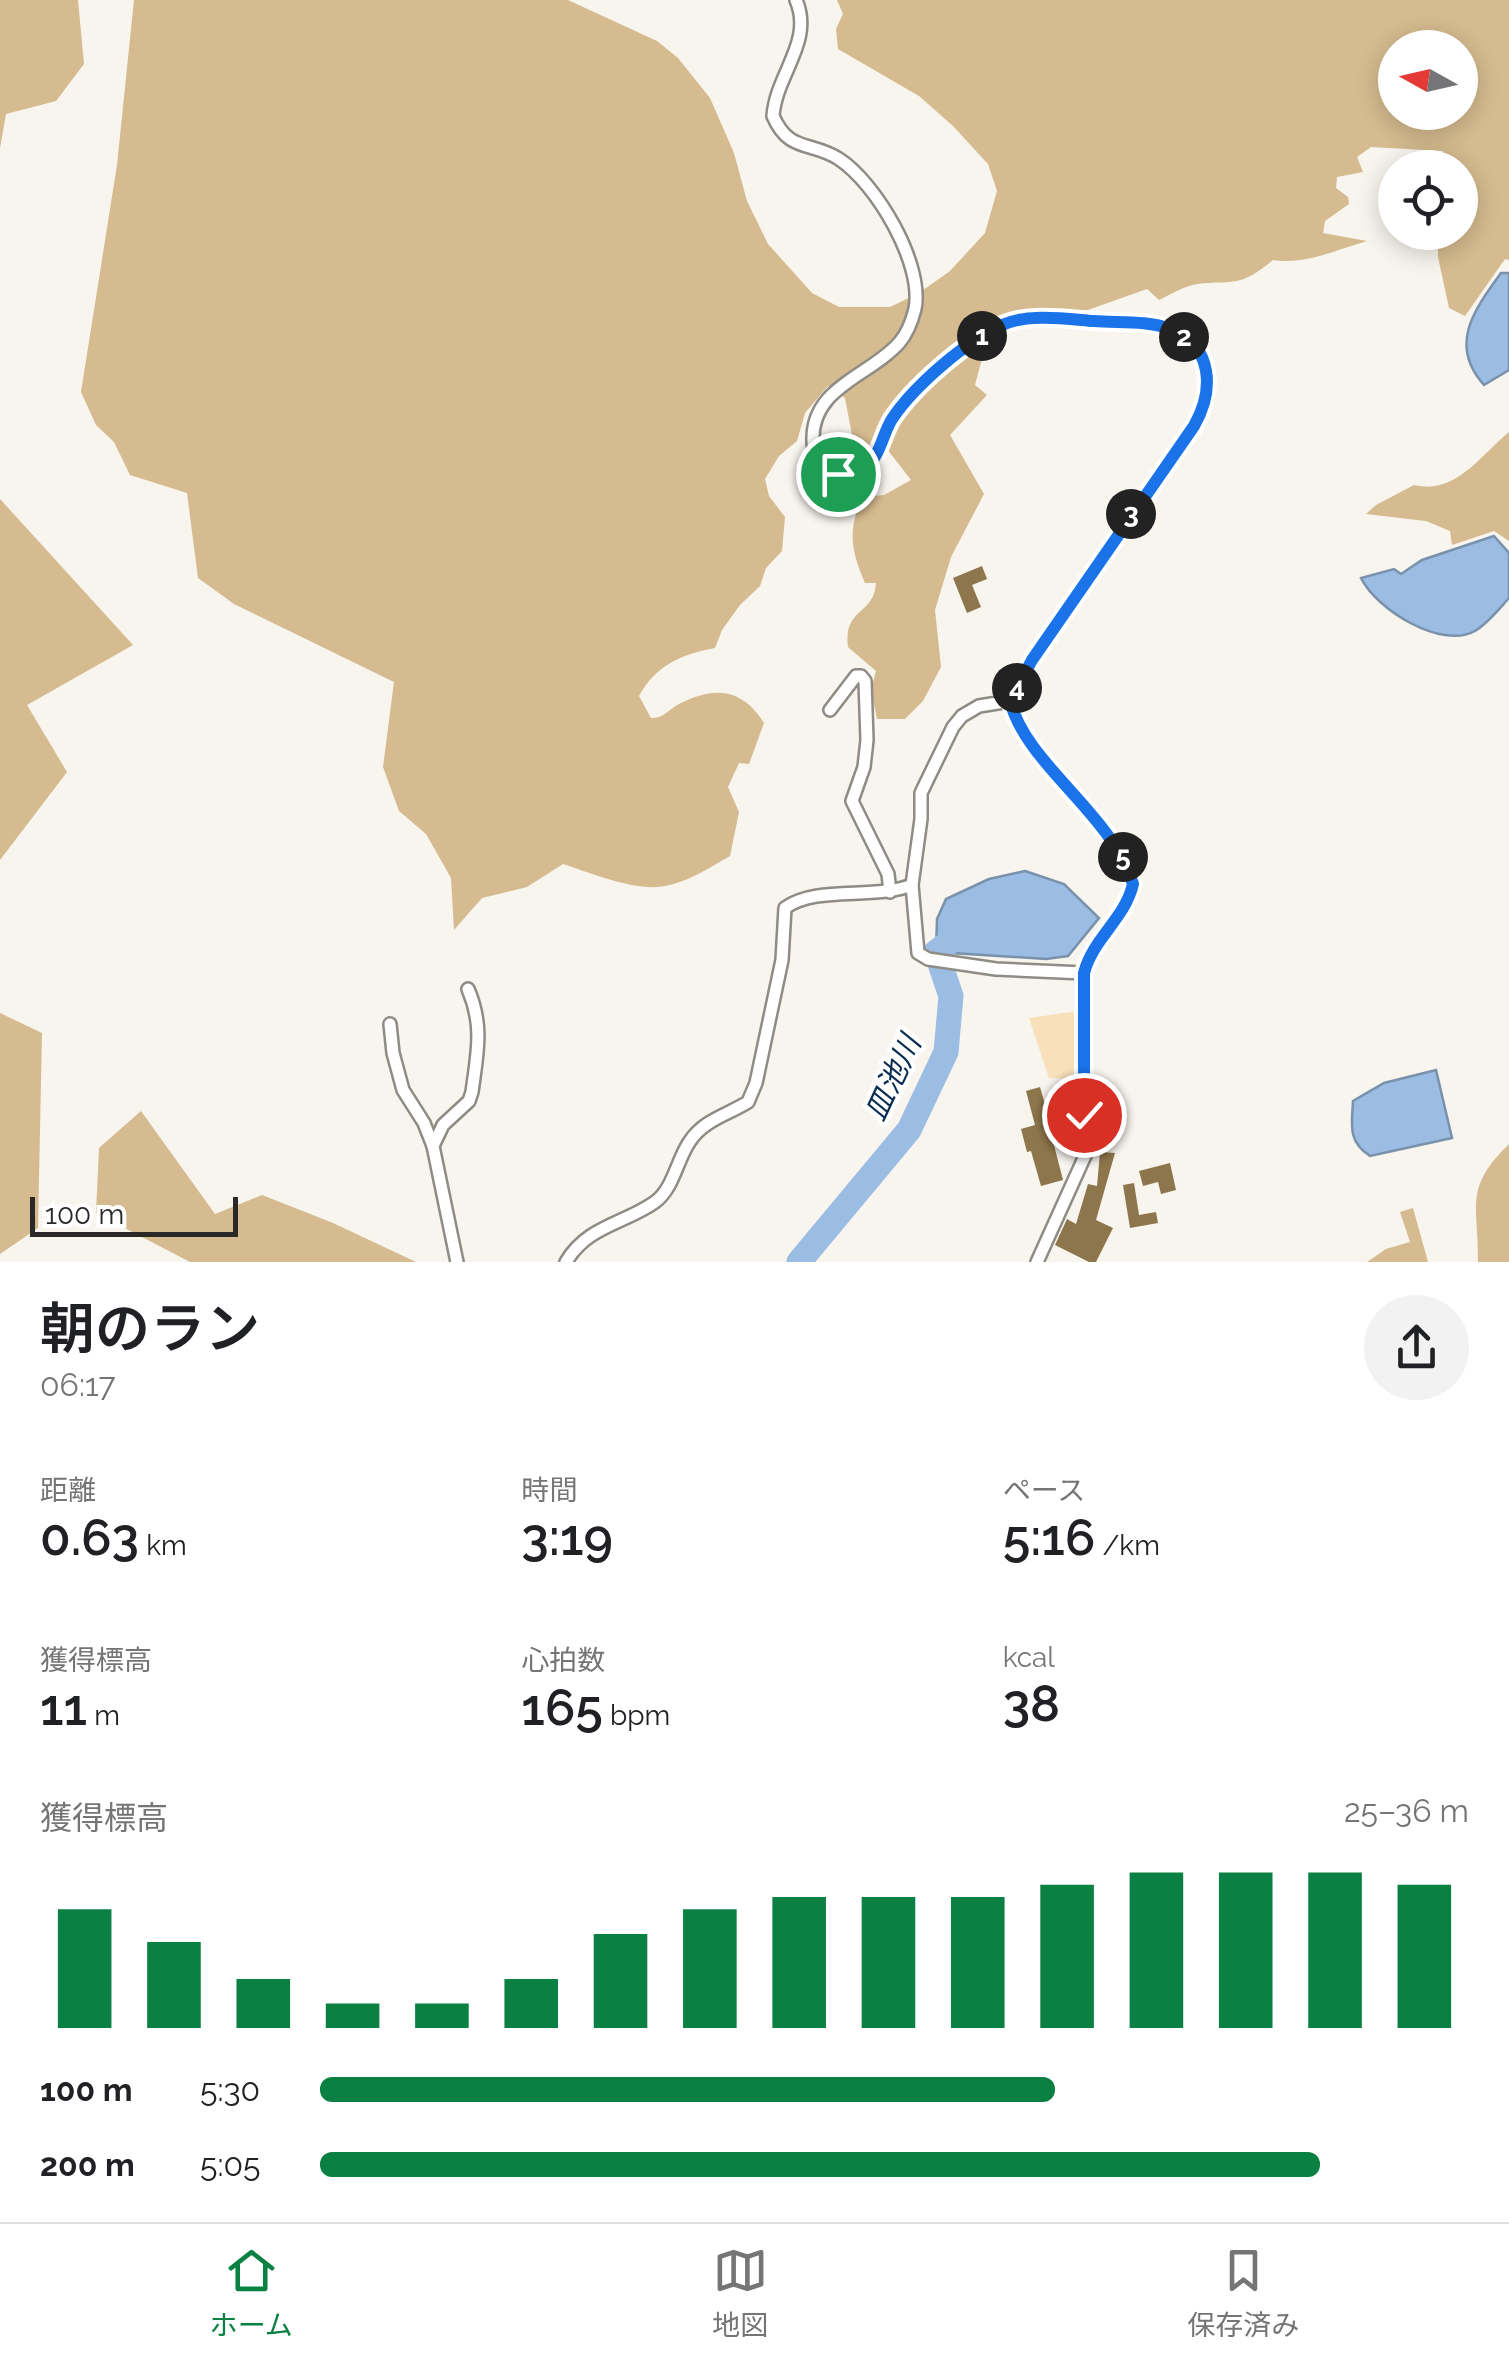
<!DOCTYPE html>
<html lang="ja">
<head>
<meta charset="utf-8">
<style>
  body { margin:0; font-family:Raleway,"Noto Sans JP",sans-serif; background:#f2f2f2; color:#202124; height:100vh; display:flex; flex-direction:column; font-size:38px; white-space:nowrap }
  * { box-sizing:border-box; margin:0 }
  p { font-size:32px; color:#757577 }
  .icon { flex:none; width:55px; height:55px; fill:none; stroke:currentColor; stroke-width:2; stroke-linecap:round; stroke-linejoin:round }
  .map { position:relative; height:1262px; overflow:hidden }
  .sheet { display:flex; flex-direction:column; background:#fff; flex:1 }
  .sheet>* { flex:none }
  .needle { width:65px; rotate:278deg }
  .controls { position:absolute; left:1378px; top:30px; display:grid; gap:20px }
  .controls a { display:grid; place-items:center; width:100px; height:100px; border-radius:50%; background:#fff; box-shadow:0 5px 25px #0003; font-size:50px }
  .scale { position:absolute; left:30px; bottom:25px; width:208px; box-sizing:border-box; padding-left:10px; border:5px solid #2a2927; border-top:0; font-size:28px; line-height:35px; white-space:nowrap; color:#2a2927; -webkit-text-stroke:8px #fff; paint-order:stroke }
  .pin { position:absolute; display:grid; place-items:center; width:85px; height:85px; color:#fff; margin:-42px; border:5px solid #fff; border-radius:50%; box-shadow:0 2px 10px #0007 }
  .km { position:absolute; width:50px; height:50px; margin:-25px; border-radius:50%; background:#222; color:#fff; font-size:28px; line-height:50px; text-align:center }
  .round { display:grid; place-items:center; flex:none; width:105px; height:105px; border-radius:52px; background:#f2f2f2 }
  .summary { display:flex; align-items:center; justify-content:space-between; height:170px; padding:0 40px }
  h1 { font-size:55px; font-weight:600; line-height:75px }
  .stats { display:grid; grid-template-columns:repeat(3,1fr); gap:15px; height:170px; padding:10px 40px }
  .stats div { display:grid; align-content:center }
  .stats b { font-size:50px; font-weight:600 }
  .stats small { font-size:28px; font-weight:400 }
  .stats p { font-size:28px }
  .chart { height:280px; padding:20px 40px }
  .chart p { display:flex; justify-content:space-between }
  .chart svg { width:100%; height:180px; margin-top:10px; stroke:#0b8043; stroke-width:6 }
  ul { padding:0 40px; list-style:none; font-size:32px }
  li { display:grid; grid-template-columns:160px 120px 1fr; align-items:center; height:75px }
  li i { height:25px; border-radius:12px; background:#0b8043 }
  .menu { display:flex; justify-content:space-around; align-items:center; height:140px; border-top:2px solid #e0e0e0; background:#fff; font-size:28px; color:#757577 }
  .menu a { display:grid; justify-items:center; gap:5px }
  .menu .selected { color:#0b8043 }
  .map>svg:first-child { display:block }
</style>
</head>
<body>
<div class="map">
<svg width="1509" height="1262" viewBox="0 0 1509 1262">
  <rect width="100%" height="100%" fill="#f8f4ee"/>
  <path fill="#f7e0ba" d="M1078,1011L1079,1079L1049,1078L1029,1018Z"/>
  <g fill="#d5bb8f" fill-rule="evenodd">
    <path d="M0,0H78L84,64L56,101L6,114L0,148Z"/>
    <path d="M134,0H568L657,41L678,58L710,98L734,153L747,201L768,244L812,293L839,307H890L919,293L950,271L985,233L997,191L988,164L953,126L919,96L838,49L836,29L843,14L837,0H1509V260L1505,259L1465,316L1449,308L1438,257V233L1460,232V168L1444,167L1443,151L1371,147L1357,157L1363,172L1337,177L1336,188L1348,197L1349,204L1325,221L1323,233L1367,241C1336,250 1305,265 1273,260C1240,288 1235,280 1197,284C1185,286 1171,294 1159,300L1147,289L1085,311H1023L985,347L975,385L987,395L950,435L984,494L951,557L935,610L941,667L923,701L905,719H877L871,690L876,671L848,647C843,607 874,616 876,583H865C851,551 847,529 863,497L884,495L911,480L887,449L866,450L853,440L845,398L828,386L805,413L797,441L779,456L765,479L769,496L785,517L782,551L766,568L760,586L740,605L722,630L715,648C682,654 656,665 639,696L651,718C664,718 668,710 679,704C715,685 743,689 764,723L749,764L739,763L728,787L739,812L730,856C709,868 688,882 665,886C636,892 591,873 563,864L527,887L482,898L454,930L451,878L426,834L399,811L383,767L394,682L234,604L198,578L187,493L130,475L114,442L96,425L81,392L117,165ZM1395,48H1460V112H1395Z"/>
    <path d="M1509,432V541L1494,531L1452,545L1450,531L1426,521L1366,514L1376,505L1414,485C1455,495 1479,457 1509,432Z"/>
    <path d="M0,499L133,645L27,705L67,772L0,860Z"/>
    <path d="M0,1013L42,1033L38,1228L0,1254Z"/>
    <path d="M141,1111L215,1214L262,1195L333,1223L416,1262H190L96,1213L99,1148Z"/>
    <path d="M1509,1144V1262H1478C1479,1204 1463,1189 1509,1144Z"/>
    <path d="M1413,1208L1428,1262H1367L1386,1249L1410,1242L1400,1212Z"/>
  </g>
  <g fill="#9bbde3" stroke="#7991ab" stroke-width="2.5">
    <path d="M1501,273H1509V370L1484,385C1448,345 1474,310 1501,273Z"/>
    <path d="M1494,536L1509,553V598C1499,609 1488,623 1475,631C1441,650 1376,609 1361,578L1394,569L1401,574L1422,560Z"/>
    <path d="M1025,871L1064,884L1099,918L1068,956L1046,959L936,952L937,919L946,899L989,879Z"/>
    <path d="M1436,1070L1452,1138L1370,1156C1347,1141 1352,1124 1353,1101L1384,1083Z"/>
  </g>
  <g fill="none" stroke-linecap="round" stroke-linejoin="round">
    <path stroke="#9bbde3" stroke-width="25" d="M799,1262L909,1130L946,1052L951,996L936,952L963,932"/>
  </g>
  <g fill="#8e764c">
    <path d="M982,566L987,579L972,585L981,607L967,613L953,578Z"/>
    <path d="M1040,1087L1050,1122L1059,1119L1066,1141L1054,1145L1063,1180L1041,1186L1031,1151L1027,1152L1021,1129L1035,1125L1026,1091Z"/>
    <path d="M1100,1152L1115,1153L1096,1220L1113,1228L1096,1262H1089L1055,1245L1067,1219L1076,1224L1088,1184L1097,1186Z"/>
    <path d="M1170,1163L1176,1190L1161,1194L1158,1182L1143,1186L1139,1171Z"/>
    <path d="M1134,1183L1139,1215L1156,1212L1158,1223L1130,1228L1123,1185Z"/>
  </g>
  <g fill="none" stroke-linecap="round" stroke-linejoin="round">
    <g stroke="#8f8c86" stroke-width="16">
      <g id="minor">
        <path d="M796,0C814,42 776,74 773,116C789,153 811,141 839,159C876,183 924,264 915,309C912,321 907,334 899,343C870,376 811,387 813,441C813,455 820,463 832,470C853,482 870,465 878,447C882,439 886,428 891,420C909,393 976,333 1006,323C1039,312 1093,321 1127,323C1142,324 1158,324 1172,330C1214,348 1214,392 1194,425L1032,660L1010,701C1028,767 1111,811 1133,884C1125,919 1093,938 1084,973V1115L1089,1147L1037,1262"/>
        <path d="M1010,701L979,706L962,716L953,727L921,793V819L912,885L918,953L928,959L996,969L1084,973"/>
        <path d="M830,710L856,676H861L865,681L867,740L864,767L852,801L888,874L890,892"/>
        <path d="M390,1024L393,1053L403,1090L424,1123L433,1146L457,1262"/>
        <path d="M433,1146L443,1125L469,1101L472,1092C477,1054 484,1026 468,989"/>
        <path d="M566,1262C587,1226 624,1224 655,1202C674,1188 677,1159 690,1141C704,1120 727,1115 748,1102L756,1083L782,960L785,908C816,885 874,900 912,885"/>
      </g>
    </g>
    <use href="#minor" stroke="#fff" stroke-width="11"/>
  </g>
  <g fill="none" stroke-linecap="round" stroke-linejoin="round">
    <g stroke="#fff" stroke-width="20">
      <path id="route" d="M838,474C850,474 857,473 867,466C880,456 883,433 892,419C914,386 966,341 1002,325C1028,313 1067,319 1094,321C1118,323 1147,320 1170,329C1214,346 1214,391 1194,426L1032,660L1010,701C1027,766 1111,812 1133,884C1125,919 1093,938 1084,973V1115"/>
    </g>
    <use href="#route" stroke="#1a73e8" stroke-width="12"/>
  </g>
  <g text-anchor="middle" stroke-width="9" stroke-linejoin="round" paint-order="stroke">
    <g font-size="30" font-style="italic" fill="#0a2e52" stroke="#fff">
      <text transform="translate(893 1078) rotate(-65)" y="10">皿池川</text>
    </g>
  </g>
</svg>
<div class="controls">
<a><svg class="needle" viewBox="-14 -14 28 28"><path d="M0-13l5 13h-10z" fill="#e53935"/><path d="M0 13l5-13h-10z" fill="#757577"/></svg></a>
<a><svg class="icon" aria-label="locate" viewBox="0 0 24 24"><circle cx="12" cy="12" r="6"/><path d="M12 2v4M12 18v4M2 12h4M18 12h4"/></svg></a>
</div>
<div class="scale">100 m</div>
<div class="pin" style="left:838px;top:474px;background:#1e9e55"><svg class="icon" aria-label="arrive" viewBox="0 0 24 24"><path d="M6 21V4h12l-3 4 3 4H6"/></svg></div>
<div class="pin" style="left:1084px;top:1115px;background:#d93025"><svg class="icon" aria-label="check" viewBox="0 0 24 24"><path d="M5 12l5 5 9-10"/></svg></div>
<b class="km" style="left:982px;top:336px">1</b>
<b class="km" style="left:1184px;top:337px">2</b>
<b class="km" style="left:1131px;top:514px">3</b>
<b class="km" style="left:1017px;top:688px">4</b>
<b class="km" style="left:1123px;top:857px">5</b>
</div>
<section class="sheet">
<div class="summary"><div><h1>朝のラン</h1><p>06:17</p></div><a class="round"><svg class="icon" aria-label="share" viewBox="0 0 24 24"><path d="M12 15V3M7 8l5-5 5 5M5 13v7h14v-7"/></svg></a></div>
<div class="stats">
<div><p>距離</p><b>0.63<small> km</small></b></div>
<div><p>時間</p><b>3:19</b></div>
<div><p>ペース</p><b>5:16<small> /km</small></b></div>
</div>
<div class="stats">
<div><p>獲得標高</p><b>11<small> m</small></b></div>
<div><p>心拍数</p><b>165<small> bpm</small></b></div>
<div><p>kcal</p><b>38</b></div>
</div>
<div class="chart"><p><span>獲得標高</span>25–36 m</p>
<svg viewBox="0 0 160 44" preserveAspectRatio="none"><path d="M5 44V15M15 44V23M25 44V32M35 44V38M45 44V38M55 44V32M65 44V21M75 44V15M85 44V12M95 44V12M105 44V12M115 44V9M125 44V6M135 44V6M145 44V6M155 44V9"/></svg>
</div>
<ul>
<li><b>100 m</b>5:30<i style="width:64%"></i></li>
<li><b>200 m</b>5:05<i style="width:87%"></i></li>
</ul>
</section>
<nav class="menu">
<a class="selected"><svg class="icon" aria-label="home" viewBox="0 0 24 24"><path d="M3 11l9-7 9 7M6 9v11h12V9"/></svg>ホーム</a>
<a><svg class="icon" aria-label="map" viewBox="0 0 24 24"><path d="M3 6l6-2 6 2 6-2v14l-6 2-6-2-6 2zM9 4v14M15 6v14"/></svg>地図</a>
<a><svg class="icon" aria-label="saved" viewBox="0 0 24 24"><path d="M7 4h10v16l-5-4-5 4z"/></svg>保存済み</a>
</nav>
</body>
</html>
